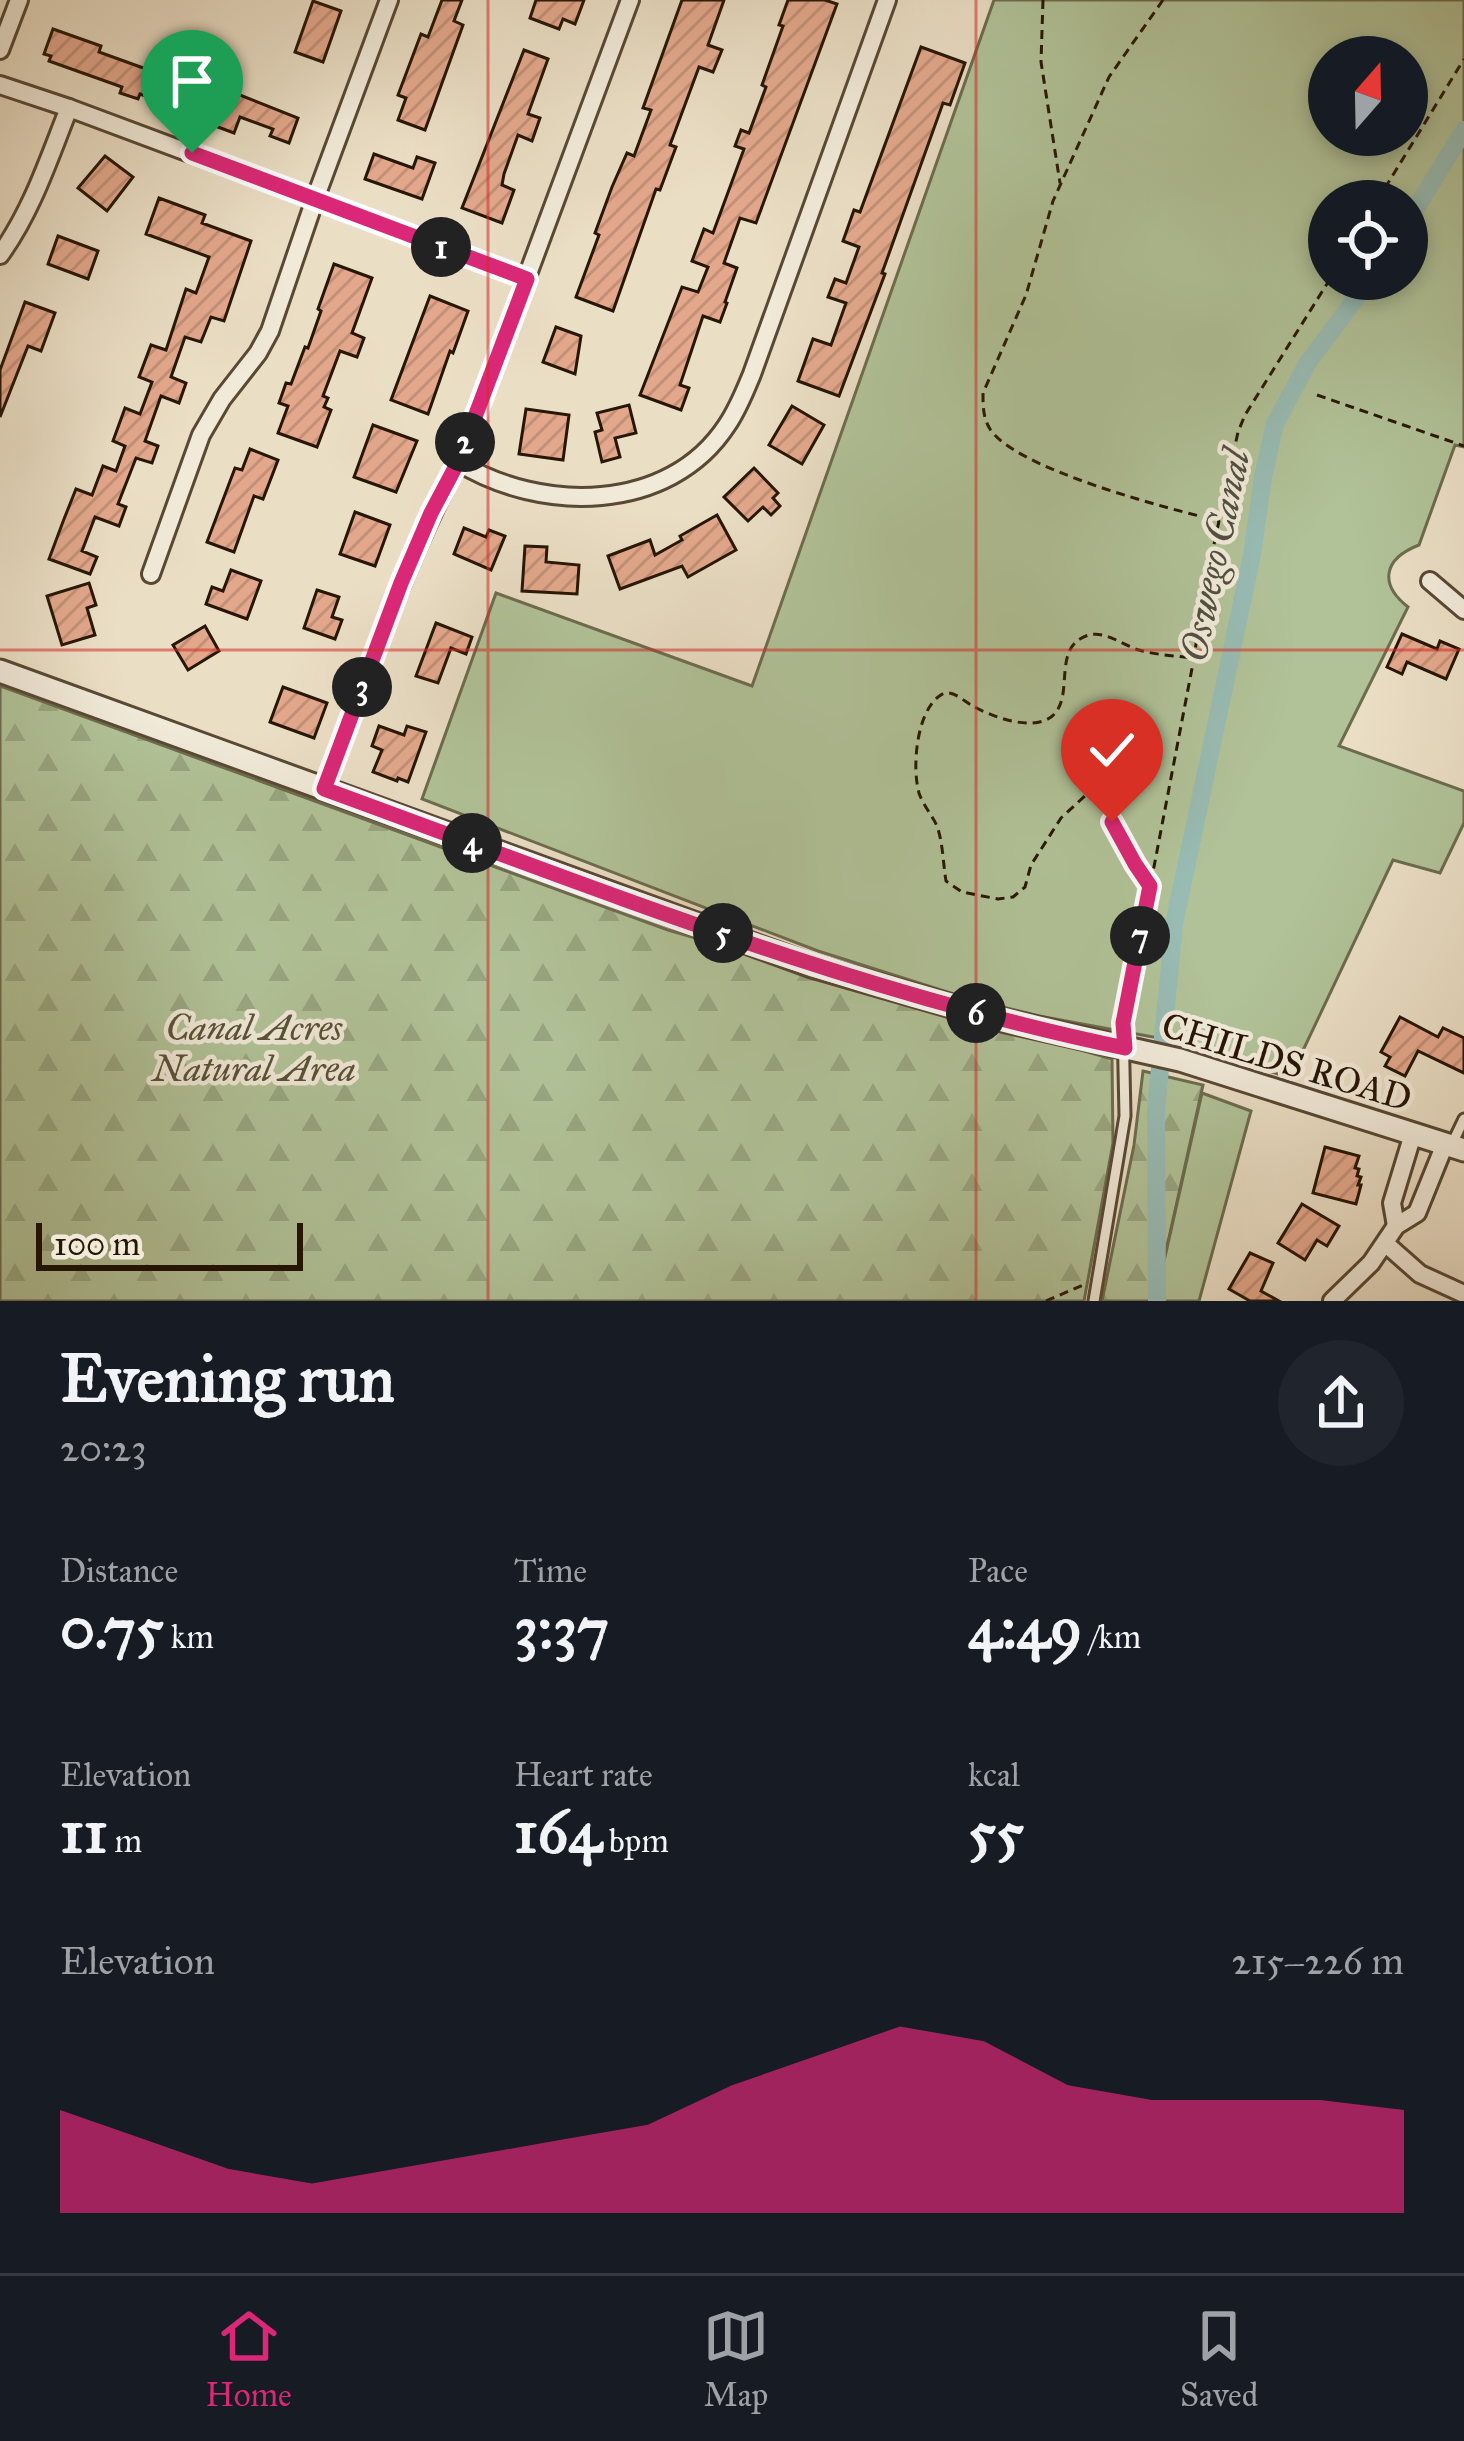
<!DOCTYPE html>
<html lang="en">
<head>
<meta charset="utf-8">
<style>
  body { margin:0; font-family:"IM FELL Great Primer",serif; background:#20242c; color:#f1f3f6; height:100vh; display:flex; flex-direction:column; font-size:45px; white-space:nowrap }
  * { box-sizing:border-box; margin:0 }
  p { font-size:39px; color:#9ea1a6 }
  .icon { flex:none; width:66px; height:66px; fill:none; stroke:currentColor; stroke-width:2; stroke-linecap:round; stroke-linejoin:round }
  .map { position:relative; height:1301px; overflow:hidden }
  .sheet { display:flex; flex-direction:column; background:#171b24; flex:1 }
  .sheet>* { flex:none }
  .needle { width:78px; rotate:20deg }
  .fabs { position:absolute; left:1308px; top:36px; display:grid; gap:24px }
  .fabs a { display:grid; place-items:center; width:120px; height:120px; border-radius:50%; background:#171b24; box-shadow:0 6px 18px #0003; font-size:60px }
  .scale { position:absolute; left:36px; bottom:30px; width:267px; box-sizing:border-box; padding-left:12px; border:6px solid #271604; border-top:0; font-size:33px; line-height:42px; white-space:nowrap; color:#271604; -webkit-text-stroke:9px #f1ead9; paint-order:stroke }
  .pin { position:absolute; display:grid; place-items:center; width:102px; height:102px; color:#fff; margin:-123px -51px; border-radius:50% 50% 50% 0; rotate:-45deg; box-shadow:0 0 12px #0007 }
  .pin .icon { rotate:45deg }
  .km { position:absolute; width:60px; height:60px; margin:-30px; border-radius:50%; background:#222; color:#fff; font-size:33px; line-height:60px; text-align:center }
  .round { display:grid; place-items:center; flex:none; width:126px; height:126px; border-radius:63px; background:#20242c }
  .overview { display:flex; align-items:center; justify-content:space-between; height:204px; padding:0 60px }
  h1 { font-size:66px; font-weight:700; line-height:90px }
  .figures { display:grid; grid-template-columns:repeat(3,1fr); gap:18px; height:204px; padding:12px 60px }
  .figures div { display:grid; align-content:center }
  .figures b { font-size:60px; font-weight:700 }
  .figures small { font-size:33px; font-weight:400 }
  .figures p { font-size:33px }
  .chart { height:336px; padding:24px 60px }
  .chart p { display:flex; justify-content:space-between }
  .chart svg { width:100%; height:216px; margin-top:12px; fill:#db2777; opacity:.7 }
  .menu { display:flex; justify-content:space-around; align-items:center; height:168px; border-top:3px solid #363941; background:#171b24; font-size:33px; color:#9ea1a6 }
  .menu a { display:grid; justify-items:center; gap:6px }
  .menu .current { color:#db2777 }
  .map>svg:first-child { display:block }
</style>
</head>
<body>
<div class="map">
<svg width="1464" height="1301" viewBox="0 0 1464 1301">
  <defs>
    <pattern id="forest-firs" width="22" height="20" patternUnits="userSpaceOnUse" patternTransform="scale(3)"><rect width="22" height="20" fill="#b1c298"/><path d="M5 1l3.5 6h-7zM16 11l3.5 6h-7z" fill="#98a681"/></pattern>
    <pattern id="building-hatch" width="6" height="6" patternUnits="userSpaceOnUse" patternTransform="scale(3)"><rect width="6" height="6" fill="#e3a88c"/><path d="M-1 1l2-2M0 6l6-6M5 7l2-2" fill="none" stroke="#c39077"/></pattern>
  </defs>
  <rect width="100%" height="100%" fill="#eadec5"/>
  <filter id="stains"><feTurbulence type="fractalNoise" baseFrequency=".00167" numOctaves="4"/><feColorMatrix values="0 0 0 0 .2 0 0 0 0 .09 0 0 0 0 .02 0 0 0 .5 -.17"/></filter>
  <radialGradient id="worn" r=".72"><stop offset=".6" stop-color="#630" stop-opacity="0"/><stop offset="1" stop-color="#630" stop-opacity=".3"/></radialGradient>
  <g fill="url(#forest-firs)" stroke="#6c6c4e" stroke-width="3">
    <path d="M0,686L668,930L1112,1059L1113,1143L1084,1301H0Z"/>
    <path d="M1143,1071L1203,1085L1155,1301H1102L1134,1145Z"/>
  </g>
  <g fill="#b1c298" stroke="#6c6c4e" stroke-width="3" fill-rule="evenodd">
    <path d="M994,0H1464V447L1455,445L1419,545C1383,559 1379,584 1408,607L1339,746L1464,791V823L1440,873L1393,860L1290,1078L1180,1042L1039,1016L960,996L818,951L422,799L496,593L752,686ZM1329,57H1407V135H1329ZM1329,201H1407V279H1329Z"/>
    <path d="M1202,1093L1251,1111L1199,1301H1155Z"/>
  </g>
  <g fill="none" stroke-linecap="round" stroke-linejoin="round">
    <g stroke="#98bcb4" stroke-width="18">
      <path d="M1407,223L1464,130"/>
      <path d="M1157,1301L1156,1110L1174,924L1252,555L1263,477L1275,424L1307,364L1370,279"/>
    </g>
  </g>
  <g fill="url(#building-hatch)" stroke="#271604" stroke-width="3">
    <path d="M442,0H462L454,21L463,25L425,130L398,120L406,98L398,95L421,34L428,37Z"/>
    <path d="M536,0H584L575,24L563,19L559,29L530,18Z"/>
    <path d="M682,0H724L708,45L722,50L713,72L699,67L670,145L676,147L660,190L656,189L613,311L576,297L599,235L595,233L612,187L627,153L634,156L651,110L643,108Z"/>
    <path d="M788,0H825L837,4L756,223L740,218L724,263L737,268L725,302L727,303L720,322L703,316L680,385L689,388L681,410L640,395L682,287L698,292L708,267L692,261L704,229L713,233L744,149L735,146L741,130L749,133L766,87L762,85L783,26L779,25Z"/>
    <path d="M313,1L341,11L323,62L295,52Z"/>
    <path d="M53,29L101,46L99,52L171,78L162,102L140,94L138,99L120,93L122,87L49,61L51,56L44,54Z"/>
    <path d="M921,47L965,63L950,105L943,103L882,273L885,274L839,396L798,381L813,339L831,345L846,303L828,297L835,279L846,283L859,247L843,241L854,210L860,212Z"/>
    <path d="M524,50L548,59L528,114L540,118L532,141L518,135L504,174L502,185L514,190L502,223L462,208Z"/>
    <path d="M202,80L298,118L289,143L270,136L273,129L240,117L234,133L210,124L214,111L194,103Z"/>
    <path d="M374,154L413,168L417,157L435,163L422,199L365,179Z"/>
    <path d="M105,156L133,177L107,211L78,188Z"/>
    <path d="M159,198L205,215L202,223L251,241L224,321L211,317L201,342L185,337L171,377L186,383L179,403L161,396L145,441L158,446L152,463L136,458L118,504L126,507L119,526L95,517L82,551L97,557L90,574L49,559L64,519L76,489L92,495L103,466L116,471L125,446L113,441L125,408L140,414L152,382L139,377L151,345L166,350L186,289L196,293L209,257L146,234Z"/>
    <path d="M58,236L98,251L88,279L48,264Z"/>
    <path d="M334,264L372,278L352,333L364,338L357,357L340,351L323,396L328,398L324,407L331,410L317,447L278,433L288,406L279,403L286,383L291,384L305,347L308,348L321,311L318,309Z"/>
    <path d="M430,296L468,311L453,353L450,351L428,414L391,400Z"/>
    <path d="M25,302L55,313L41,351L28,346L0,417V370Z"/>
    <path d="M556,327L581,336L575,374L543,362Z"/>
    <path d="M629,405L636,433L615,438L620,457L602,462L595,432L602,430L597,413Z"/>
    <path d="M792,406L824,425L802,464L769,445Z"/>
    <path d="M526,409L569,415L563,460L519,454Z"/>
    <path d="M373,425L417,441L396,492L354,477Z"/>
    <path d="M250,449L278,460L263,499L254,496L234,552L207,542L235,468L242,470Z"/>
    <path d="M754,468L778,493L773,498L780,506L771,515L763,507L748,521L724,497Z"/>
    <path d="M355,512L390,525L375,566L340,554Z"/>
    <path d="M717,515L736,550L688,577L682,566L620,589L608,556L650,540L655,555L682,540L680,536Z"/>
    <path d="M464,528L486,537L489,530L505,536L491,570L454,554Z"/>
    <path d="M525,546L547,547L546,562L579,565L577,594L522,591Z"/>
    <path d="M231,570L261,581L247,619L206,604L212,587L223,591Z"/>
    <path d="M89,583L96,605L87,608L95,635L62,645L47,596Z"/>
    <path d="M317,590L339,597L332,617L342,620L335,639L304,628Z"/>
    <path d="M436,623L472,637L466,654L451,648L438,683L416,676Z"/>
    <path d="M205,626L219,651L188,670L173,645Z"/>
    <path d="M1402,634L1437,649L1440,641L1459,649L1446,679L1407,662L1402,674L1387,667Z"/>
    <path d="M283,687L327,703L314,738L270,722Z"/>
    <path d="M379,726L404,735L407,726L426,732L408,782L398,778L397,781L373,772L382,750L372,746Z"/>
    <path d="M1400,1017L1438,1037L1443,1028L1464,1038V1073L1418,1051L1405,1076L1385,1066L1390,1057L1381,1052Z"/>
    <path d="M1325,1147L1359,1156L1355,1168L1359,1169L1357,1176L1361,1177L1358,1185H1361L1356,1204L1313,1193Z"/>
    <path d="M1302,1204L1339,1226L1327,1246L1317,1240L1305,1260L1278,1243Z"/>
    <path d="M1250,1253L1273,1263L1261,1291L1279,1301H1250L1229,1289Z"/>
  </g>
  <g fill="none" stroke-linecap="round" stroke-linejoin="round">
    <g stroke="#584834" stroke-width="15">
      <g id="service">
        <path d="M1451,1146L1464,1119"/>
        <path d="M1094,1301L1125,1116L1123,1023L1145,911"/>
      </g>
    </g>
    <g stroke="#584834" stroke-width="22">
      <g id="minor">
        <path d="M0,50L19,0"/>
        <path d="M0,85L69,108L527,279"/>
        <path d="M0,255C32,211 49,158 69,108"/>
        <path d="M458,462C540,513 669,514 727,425C738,409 745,391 752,374L887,0"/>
        <path d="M151,574L201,435L222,399L258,353L270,331L315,199L389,0"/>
        <path d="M1430,581L1464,610"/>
        <path d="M324,789C365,679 403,567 458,462L630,0"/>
        <path d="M1396,1226L1392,1203L1413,1134"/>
        <path d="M1386,1244L1420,1274L1464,1294"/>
        <path d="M1332,1301L1371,1263L1396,1226L1417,1213L1445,1144"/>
      </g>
    </g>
    <g stroke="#584834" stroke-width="27">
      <path id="tertiary" d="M0,671L812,966L993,1018L1180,1060L1464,1150"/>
    </g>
    <g stroke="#271604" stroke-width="3" stroke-dasharray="9 6" stroke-linecap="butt">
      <path d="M1043,0L1041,62L1060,183"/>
      <path d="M1163,0L1109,77L1053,201L1026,295L983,393C983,406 983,418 990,429C1015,469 1172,510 1220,521"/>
      <path d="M1377,201L1464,59"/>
      <path d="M1317,395L1464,446"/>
      <path d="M1150,886L1134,864L1112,822L1105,802L1096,794H1087L1061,818L1031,865L1025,887L1013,897L998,899L962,892L946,881C943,863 943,843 937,826C932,815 923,805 919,793C912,768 916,715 938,697C941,695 943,693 946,693C955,692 964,701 971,705C990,716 1031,732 1051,717C1076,698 1051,649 1086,636C1104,629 1122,645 1139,650C1156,655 1176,656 1194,658"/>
      <path d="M1148,898L1194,658L1203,596L1238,432L1245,415L1330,279"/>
      <path d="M1046,1301L1083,1285"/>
    </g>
    <use href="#service" stroke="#f1ead9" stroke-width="9"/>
    <use href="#minor" stroke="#f1ead9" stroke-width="16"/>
    <use href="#tertiary" stroke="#f1ead9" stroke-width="21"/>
  </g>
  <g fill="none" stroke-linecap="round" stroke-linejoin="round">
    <g stroke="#fff" stroke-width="24">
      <path id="route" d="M192,153L527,279L458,462L431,513L401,583L324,789C588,885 849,991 1125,1048L1123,1023L1150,886L1135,864L1112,822"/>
    </g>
    <use href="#route" stroke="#db2777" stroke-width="15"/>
  </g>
  <path fill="none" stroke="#d62828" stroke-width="3" stroke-opacity="0.55" d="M488,0V1301M976,0V1301M0,650H1464"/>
  <g text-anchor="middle" stroke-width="9" stroke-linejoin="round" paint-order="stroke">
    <g font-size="36" font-style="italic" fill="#575238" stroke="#f1ead9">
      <text x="254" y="1040">Canal Acres<tspan x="254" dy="41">Natural Area</tspan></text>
    </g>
    <g font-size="36" fill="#271604" stroke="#f1ead9">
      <text transform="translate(1287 1061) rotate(17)" y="13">CHILDS ROAD</text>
    </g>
    <g font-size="39" font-style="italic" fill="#4f5042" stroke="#f1ead9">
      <text transform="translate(1214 555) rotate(-78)" y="14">Oswego Canal</text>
    </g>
  </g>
  <rect width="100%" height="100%" filter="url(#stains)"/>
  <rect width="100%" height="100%" fill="url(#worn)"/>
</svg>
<div class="fabs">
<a><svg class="needle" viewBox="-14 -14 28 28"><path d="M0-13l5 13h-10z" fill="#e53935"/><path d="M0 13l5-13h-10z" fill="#9ea1a6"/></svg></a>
<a><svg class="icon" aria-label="locate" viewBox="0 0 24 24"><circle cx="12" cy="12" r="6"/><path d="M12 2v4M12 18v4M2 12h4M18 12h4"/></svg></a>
</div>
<div class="scale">100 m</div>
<div class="pin" style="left:192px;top:153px;background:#1e9e55"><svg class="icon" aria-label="arrive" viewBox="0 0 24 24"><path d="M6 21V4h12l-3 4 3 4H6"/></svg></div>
<div class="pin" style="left:1112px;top:822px;background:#d93025"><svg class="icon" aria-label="check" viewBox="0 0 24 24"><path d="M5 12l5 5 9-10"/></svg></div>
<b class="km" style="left:441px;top:247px">1</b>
<b class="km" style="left:465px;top:442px">2</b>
<b class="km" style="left:362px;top:687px">3</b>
<b class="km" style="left:472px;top:843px">4</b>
<b class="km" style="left:723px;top:933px">5</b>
<b class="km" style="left:976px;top:1013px">6</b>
<b class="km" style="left:1140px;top:936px">7</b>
</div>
<section class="sheet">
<div class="overview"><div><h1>Evening run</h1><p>20:23</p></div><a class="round"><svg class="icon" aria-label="share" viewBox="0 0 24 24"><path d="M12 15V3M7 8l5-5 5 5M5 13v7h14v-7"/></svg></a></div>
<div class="figures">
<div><p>Distance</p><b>0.75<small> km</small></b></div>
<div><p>Time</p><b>3:37</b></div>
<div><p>Pace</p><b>4:49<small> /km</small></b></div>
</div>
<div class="figures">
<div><p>Elevation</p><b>11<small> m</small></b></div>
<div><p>Heart rate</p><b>164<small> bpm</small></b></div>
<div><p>kcal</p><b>55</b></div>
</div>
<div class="chart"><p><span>Elevation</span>215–226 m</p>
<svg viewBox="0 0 160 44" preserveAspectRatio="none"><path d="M0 44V23L10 29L20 35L30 38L40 35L50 32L60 29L70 26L80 18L90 12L100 6L110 9L120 18L130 21L140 21L150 21L160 23V44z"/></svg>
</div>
</section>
<nav class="menu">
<a class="current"><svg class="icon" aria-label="home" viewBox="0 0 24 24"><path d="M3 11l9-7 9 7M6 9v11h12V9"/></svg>Home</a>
<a><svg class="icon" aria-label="map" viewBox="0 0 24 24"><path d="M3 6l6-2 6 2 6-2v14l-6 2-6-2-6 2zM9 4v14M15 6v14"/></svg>Map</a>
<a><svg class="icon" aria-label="saved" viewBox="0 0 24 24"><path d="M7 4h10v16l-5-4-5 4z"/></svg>Saved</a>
</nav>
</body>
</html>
